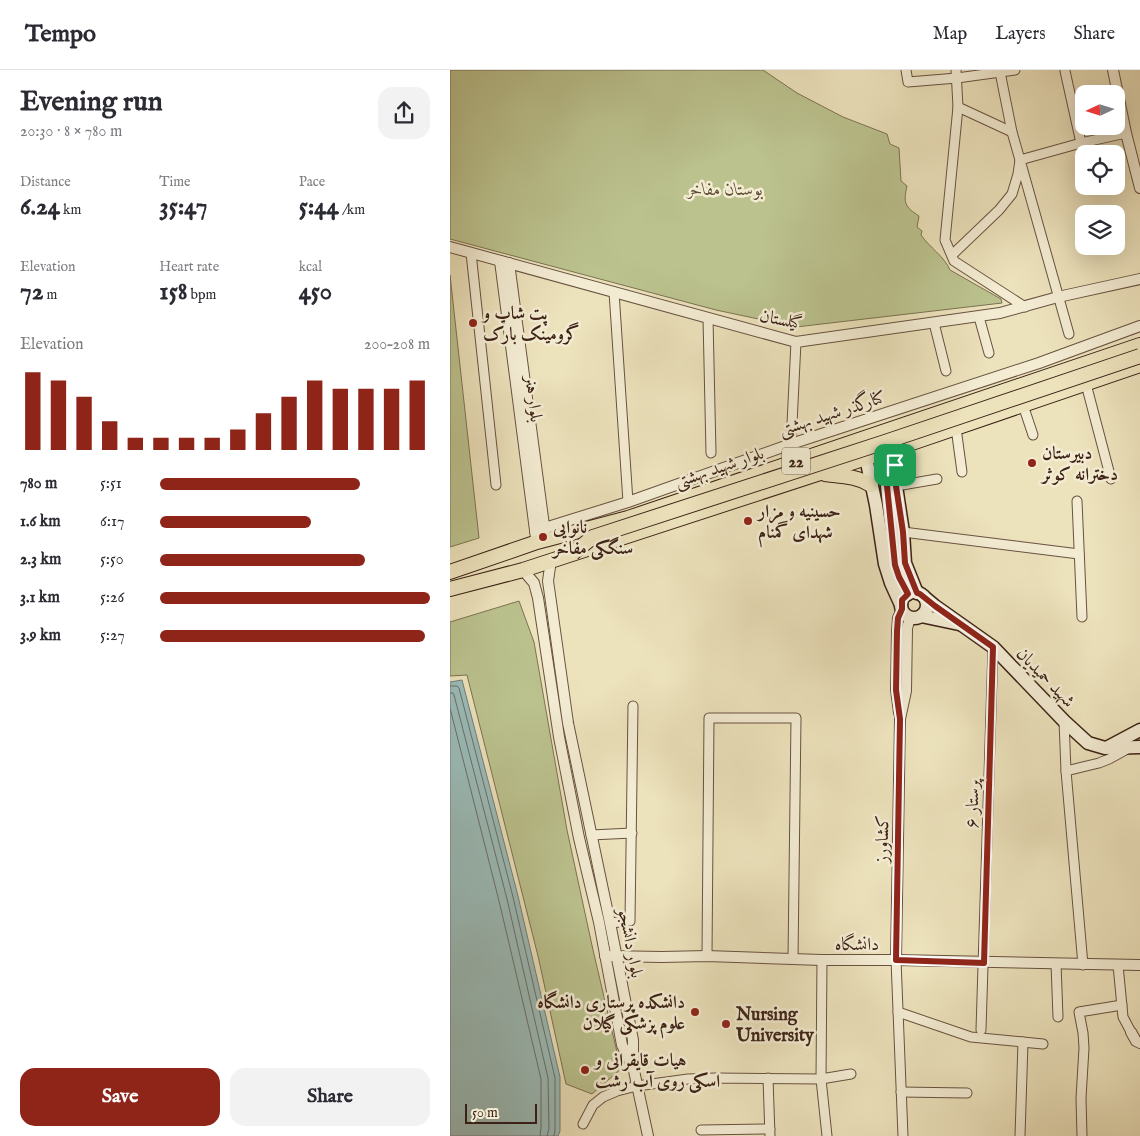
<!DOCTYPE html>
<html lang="en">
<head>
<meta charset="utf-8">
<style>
  body { margin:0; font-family:"IM FELL English",Amiri,serif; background:#f2f2f3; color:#2b2b33; height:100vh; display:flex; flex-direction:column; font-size:19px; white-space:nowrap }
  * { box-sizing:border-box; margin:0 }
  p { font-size:16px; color:#7c7c81 }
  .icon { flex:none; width:28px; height:28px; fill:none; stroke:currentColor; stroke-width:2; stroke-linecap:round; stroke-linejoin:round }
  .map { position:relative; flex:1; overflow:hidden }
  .sheet { display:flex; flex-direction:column; background:#fff; width:450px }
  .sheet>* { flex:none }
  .needle { width:32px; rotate:266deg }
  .fabs { position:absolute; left:625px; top:15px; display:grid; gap:10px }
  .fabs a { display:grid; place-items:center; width:50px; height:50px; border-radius:10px; background:#fff; box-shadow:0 5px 20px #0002; font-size:25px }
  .scale { position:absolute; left:15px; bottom:12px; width:72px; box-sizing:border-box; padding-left:5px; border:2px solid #3c2216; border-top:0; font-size:14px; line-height:18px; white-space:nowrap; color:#3c2216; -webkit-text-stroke:4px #f3ecd3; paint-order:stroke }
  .pin { position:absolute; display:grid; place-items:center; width:42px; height:42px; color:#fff; margin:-21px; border-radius:10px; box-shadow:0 2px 8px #0006 }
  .round { display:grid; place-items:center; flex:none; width:52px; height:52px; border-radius:15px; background:#f2f2f3 }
  .overview { display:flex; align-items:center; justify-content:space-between; height:85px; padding:0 20px }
  h1 { font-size:28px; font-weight:700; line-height:38px }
  .figures { display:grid; grid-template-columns:repeat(3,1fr); gap:8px; height:85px; padding:5px 20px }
  .figures div { display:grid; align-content:center }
  .figures b { font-size:25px; font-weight:700 }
  .figures small { font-size:14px; font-weight:400 }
  .figures p { font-size:14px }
  .chart { height:140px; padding:10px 20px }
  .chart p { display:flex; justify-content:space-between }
  .chart svg { width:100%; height:90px; margin-top:5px; stroke:#8f2418; stroke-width:6 }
  .action { display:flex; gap:10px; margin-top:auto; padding:10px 20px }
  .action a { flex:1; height:58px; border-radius:15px; background:#8f2418; color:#fff; font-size:20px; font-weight:700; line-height:58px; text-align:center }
  .action a+a { background:#f2f2f3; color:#2b2b33 }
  ul { padding:0 20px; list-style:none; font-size:16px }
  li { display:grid; grid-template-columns:80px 60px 1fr; align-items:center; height:38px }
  li i { height:12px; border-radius:6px; background:#8f2418 }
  header { display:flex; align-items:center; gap:30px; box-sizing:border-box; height:70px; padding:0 25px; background:#fff; border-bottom:1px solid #e1e1e2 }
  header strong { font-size:24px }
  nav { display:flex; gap:28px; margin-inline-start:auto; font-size:18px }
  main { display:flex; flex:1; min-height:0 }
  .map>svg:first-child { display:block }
</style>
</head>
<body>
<header>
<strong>Tempo</strong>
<nav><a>Map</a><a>Layers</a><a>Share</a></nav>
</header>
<main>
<section class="sheet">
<div class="overview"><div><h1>Evening run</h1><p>20:30 · 8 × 780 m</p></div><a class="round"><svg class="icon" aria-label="share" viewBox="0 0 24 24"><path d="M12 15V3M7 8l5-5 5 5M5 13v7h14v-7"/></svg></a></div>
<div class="figures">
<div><p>Distance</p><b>6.24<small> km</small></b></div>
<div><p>Time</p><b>35:47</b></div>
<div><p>Pace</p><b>5:44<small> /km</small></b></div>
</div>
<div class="figures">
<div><p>Elevation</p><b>72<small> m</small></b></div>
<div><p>Heart rate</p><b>158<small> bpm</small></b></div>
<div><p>kcal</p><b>450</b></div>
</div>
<div class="chart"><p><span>Elevation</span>200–208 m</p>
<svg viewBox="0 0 160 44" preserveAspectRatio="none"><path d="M5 44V6M15 44V10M25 44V18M35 44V30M45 44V38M55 44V38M65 44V38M75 44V38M85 44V34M95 44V26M105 44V18M115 44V10M125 44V14M135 44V14M145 44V14M155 44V10"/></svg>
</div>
<ul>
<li><b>780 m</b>5:51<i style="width:74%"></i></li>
<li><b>1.6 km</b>6:17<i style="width:56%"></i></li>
<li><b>2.3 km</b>5:50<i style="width:76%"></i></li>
<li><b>3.1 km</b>5:26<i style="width:100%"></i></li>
<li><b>3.9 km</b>5:27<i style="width:98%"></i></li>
</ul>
<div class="action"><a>Save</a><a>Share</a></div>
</section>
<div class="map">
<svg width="690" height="1066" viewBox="0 0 690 1066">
  <rect width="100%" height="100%" fill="#ece2bc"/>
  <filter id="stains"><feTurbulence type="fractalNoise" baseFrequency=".004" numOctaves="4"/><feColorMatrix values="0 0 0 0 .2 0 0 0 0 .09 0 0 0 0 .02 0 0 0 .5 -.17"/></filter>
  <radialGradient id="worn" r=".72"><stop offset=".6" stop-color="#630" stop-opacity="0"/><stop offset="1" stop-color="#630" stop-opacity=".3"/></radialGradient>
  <g fill="#bbc28e" stroke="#7c7252">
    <path d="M0,0H313L347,23L393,47L437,64L440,74L449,78L451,111L457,116C453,133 455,137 469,146L467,157L472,161L471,165C480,178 494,186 500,200L551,229L552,233L346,257L266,240L0,169Z"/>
    <path d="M0,205L29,468L0,477Z"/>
    <path d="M69,531L84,572L117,760L143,880L171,999L142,1024L116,1014L88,886L17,605L0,606V552Z"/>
  </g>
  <path fill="#9bbcb9" stroke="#757e78" d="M12,610L68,826L110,1007V1061L108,1066H0V612Z"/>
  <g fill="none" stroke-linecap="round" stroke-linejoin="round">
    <g stroke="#6c6f68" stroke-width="1">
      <path d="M0,616H7L9,618L63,827L105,1008V1060L104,1066"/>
      <path d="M0,623H3L4,625L57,829L98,1008L99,1059L97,1066"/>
      <path d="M0,638L49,831L91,1009V1058L90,1066"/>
    </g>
    <g stroke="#685240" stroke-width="11">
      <g id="minor">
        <path d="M456,0L458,12L507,8L565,0"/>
        <path d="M506,0L508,37L495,170L504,191L575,237"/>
        <path d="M615,1L631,73"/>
        <path d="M508,37L562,62"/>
        <path d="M21,183L46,415"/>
        <path d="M502,185L549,140L562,124L568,104L570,90L562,62L550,2"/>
        <path d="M164,222L178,432"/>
        <path d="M529,247L539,283"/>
        <path d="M258,248L261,383"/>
        <path d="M484,253L496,301"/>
        <path d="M619,264L570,90L631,73L676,63"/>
        <path d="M636,314L661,409"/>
        <path d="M573,335L583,365"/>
        <path d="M506,358L512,402"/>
        <path d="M341,374L346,272"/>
        <path d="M446,416L487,409"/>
        <path d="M627,431L632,547"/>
        <path d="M453,462L629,484"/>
        <path d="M614,651L616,701L633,895"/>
        <path d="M616,701L649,693L659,689L679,678"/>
        <path d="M141,765L182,763"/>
        <path d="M160,853L180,851L183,636"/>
        <path d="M257,886L259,648H346L343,889"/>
        <path d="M372,890L371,1009L377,1066"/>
        <path d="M446,890L453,1066"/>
        <path d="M606,894L608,947"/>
        <path d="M668,895L673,947L681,962"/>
        <path d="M448,942L521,967L593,974"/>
        <path d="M531,960L543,577"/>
        <path d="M318,1008L320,1066"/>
        <path d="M451,1022L517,1023"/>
        <path d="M133,1054L143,1035L153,1027L167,1021L187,1016L238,1009L265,1008L371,1009L401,1004"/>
        <path d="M251,1060L320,1059"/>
        <path d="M570,1066L573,972"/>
        <path d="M632,1066L631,1028L634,978L633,963L629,942L672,935"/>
      </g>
    </g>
    <g stroke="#685240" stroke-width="12">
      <g id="tertiary">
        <path d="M663,0L676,63L690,118"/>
        <path d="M0,177L346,272L550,243L608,227L690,209"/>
        <path d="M50,191L86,468"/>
        <path d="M59,193L95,463"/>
        <path d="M85,461L178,432L341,374L589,293L690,256"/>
        <path d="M101,490L98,511L100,525L118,653L160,853L183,970V996L198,1066"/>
        <path d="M73,500L84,513L88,528L109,667L129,768L149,852L172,975L182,995"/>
        <path d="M449,643L446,620L447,561L448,548L452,539"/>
        <path d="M155,886L212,887L257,886L372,890H446L690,895"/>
        <path d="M446,890L450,649L456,621L457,558L460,548"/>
        <path d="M681,962L686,971L690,973"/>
      </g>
    </g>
    <g stroke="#3c2216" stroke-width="15">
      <g id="secondary">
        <path d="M450,377L445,390L446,416L453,462L455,493L467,523"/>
        <path d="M416,388L426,435L435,494L441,513L451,535"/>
        <path d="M445,395L436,402V406L445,495L449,507L458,524"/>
        <circle cx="464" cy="535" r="13"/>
        <path d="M473,526L485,536L543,577L614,651L638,673L655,678L690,677"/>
        <path d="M471,546L509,554"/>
        <path d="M658,677L690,660"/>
      </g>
    </g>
    <g stroke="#3c2216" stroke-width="16">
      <g id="trunk">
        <path d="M375,404C391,406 407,406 421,415"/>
        <path d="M0,502L87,472L178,448L690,275"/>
        <path d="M0,519L73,500L456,375L690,295"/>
      </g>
    </g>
    <use href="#minor" stroke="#f3ecd3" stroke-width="9"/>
    <use href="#tertiary" stroke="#f3ecd3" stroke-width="10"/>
    <use href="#secondary" stroke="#f3ecd3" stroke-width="12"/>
    <use href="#trunk" stroke="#ece2bc" stroke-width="14"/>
    <g stroke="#3c2216" stroke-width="16" stroke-linecap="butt">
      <path id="trunk-bridge" d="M123,483L143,467L435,372L690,286"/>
    </g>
    <use href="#trunk-bridge" stroke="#ece2bc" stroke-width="14"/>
  </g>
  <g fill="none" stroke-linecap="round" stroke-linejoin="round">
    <g stroke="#fff" stroke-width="10">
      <path id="route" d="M445,395L446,416L453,462L455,493L467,523L470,524L485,536L543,577L534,893L446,890L450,649L446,620L447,561L448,548L452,539V530L458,524L449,507L445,495L436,406V402Z"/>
    </g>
    <use href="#route" stroke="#8f2418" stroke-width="6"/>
  </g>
  <g fill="#8f2418" stroke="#f3ecd3" stroke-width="2">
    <circle cx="23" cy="253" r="5"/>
    <circle cx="582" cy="393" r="5"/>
    <circle cx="298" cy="451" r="5"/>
    <circle cx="93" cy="467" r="5"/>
    <circle cx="245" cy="942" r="5"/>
    <circle cx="276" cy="954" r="5"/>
    <circle cx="135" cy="1000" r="5"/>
  </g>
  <g text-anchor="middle" stroke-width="5" stroke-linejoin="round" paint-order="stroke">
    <rect fill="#f3ecd3" stroke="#735f4f" stroke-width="1" x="332" y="377.5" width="28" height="27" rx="4"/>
    <g font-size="16" font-weight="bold" fill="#3c2216">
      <text x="346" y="397">22</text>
    </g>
    <g font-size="18" font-style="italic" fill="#5c4a34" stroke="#f3ecd3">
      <text x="275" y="125">بوستان مفاخر</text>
    </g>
    <g font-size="18" font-weight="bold" fill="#3c2216" stroke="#f3ecd3" text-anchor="start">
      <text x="33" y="249">پت شاپ و<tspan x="33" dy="21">گرومینک بارک</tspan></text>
      <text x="592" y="389">دبیرستان<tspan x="592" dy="21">دخترانه کوثر</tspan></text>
      <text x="308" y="447">حسینیه و مزار<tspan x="308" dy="21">شهدای گمنام</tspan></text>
      <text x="103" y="463">نانوایی<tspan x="103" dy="21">سنگکی مفاخر</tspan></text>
      <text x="235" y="938" text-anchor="end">دانشکده پرستاری دانشگاه<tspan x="235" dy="21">علوم پزشکی گیلان</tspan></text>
      <text x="286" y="950">Nursing<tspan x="286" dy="21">University</tspan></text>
      <text x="145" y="996">هیات قایقرانی و<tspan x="145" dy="21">اسکی روی آب رشت</tspan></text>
    </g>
    <g font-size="18" fill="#3c2216" stroke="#f3ecd3">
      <text transform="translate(331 249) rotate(11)" y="6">گیلستان</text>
      <text transform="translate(84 329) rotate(83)" y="6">بلوار هنر</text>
      <text transform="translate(382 343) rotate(-18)" y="6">کنارگذر شهید بهشتی</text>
      <text transform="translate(269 397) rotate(-19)" y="6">بلوار شهید بهشتی</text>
      <text transform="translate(596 607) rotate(46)" y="6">شهید حمیدیان</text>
      <text transform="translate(522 734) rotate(-88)" y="6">پرستار ۶</text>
      <text transform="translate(432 769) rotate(-89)" y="6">کشاورز</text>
      <text transform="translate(181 873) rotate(79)" y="6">بلوار دانشجو</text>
      <text x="407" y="880">دانشگاه</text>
    </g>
  </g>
  <rect width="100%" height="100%" filter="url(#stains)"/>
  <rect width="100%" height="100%" fill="url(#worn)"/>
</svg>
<div class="fabs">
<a><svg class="needle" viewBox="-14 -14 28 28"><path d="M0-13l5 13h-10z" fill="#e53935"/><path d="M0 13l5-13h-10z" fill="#7c7c81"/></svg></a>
<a><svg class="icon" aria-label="locate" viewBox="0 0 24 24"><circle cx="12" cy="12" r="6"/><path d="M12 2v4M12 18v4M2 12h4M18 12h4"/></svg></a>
<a><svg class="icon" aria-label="layers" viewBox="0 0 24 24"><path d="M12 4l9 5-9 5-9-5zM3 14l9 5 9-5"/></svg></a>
</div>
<div class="scale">50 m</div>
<div class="pin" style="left:445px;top:395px;background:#1e9e55"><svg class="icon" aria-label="arrive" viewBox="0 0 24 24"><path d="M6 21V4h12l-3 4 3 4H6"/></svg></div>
</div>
</main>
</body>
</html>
